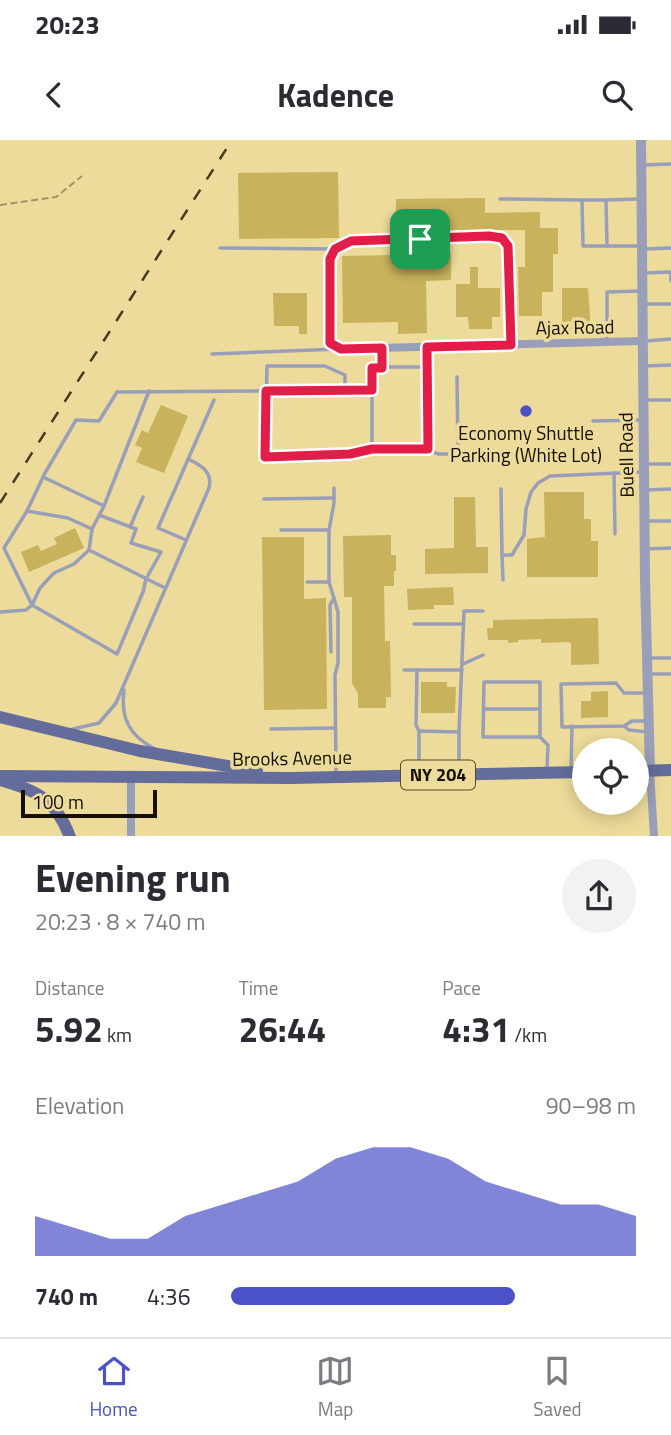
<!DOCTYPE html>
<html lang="en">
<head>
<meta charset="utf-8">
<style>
  body { margin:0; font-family:"Titillium Web",sans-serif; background:#f2f2f3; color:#2b2b33; height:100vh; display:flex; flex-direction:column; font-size:26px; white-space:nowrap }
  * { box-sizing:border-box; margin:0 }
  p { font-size:23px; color:#7c7c81 }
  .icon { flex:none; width:38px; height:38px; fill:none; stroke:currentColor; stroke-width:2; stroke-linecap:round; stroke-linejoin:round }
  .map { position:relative; height:696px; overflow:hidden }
  .sheet { display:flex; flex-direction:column; background:#fff; flex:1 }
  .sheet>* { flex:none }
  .buttons { position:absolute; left:572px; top:598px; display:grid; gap:14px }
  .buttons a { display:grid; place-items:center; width:77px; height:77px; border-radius:50%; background:#fff; box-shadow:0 4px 18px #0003; font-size:35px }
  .scale { position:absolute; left:21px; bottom:18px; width:136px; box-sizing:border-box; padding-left:7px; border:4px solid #171000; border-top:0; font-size:19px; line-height:24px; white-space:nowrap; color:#171000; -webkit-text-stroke:5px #ecdb9a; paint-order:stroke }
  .pin { position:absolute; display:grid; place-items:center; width:60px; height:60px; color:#fff; margin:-30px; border-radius:14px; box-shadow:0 4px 10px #0006 }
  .round { display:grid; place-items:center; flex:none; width:74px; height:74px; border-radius:37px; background:#f2f2f3 }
  .head { display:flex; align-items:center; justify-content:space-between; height:119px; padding:0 35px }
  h1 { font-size:38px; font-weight:700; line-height:52px }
  .figures { display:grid; grid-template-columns:repeat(3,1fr); gap:10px; height:119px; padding:7px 35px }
  .figures div { display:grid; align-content:center }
  .figures b { font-size:35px; font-weight:700 }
  .figures small { font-size:19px; font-weight:400 }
  .figures p { font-size:19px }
  .chart { height:196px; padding:14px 35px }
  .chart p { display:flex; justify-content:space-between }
  .chart svg { width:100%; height:126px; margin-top:7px; fill:#4b52c7; opacity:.7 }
  ul { padding:0 35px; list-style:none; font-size:23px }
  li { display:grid; grid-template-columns:112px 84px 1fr; align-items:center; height:52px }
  li i { height:18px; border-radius:9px; background:#4b52c7 }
  .status { display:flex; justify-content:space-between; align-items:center; height:49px; padding:0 35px; background:#fff; direction:ltr }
  .status svg { height:19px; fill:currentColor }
  header { display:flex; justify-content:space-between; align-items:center; height:91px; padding:0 35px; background:#fff; font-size:32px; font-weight:700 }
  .menu { display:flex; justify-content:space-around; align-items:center; height:98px; border-top:2px solid #e1e1e2; background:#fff; font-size:19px; color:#7c7c81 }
  .menu a { display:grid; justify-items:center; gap:4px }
  .menu .on { color:#4b52c7 }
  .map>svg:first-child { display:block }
</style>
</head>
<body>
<div class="status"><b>20:23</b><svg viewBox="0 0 49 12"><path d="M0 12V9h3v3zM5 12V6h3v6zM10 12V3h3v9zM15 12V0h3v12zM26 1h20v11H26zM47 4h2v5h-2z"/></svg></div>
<header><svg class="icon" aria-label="back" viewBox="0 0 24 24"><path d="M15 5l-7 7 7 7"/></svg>Kadence<svg class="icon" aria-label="search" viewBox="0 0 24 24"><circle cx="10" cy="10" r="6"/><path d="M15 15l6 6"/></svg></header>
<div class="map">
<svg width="671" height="697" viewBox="0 0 671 697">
  <rect width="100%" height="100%" fill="#ecdb9a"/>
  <g fill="#c8b25c">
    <path d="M338,32L339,98L239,99L238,33Z"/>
    <path d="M485,58V73L540,72V88H558V114H553V152H542V176H519L518,127H525V90L396,91V59Z"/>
    <path d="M451,114V140L426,141L427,193L398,194V182L343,183L342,116Z"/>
    <path d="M470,127H478V148H500V177H492V189H469L468,177H456V144H470Z"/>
    <path d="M562,148H588L591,189H562Z"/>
    <path d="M273,153H307V194H299V186H274Z"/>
    <path d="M161,265L188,276L164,333L136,322L142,308L135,305L142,290L148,293Z"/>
    <path d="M544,352H584V379H591V401H598V437H527V399L545,397Z"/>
    <path d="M454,357H475L476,407H488V433L425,434V409L454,408Z"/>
    <path d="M75,388L84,408L29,432L21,412L38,405L41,411L57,404L54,398Z"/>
    <path d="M391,395V415H396V431H394V446H384L385,501H390L391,557H386V568H358V554L352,543V457H344L343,396Z"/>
    <path d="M262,397H304V459L326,458L327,569L264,570Z"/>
    <path d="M453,447L454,465H434V469L408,470L407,449Z"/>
    <path d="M598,478L599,524L571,525V503L568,502L541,503V499L518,500V502L508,503V500H488L487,488H493V480Z"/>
    <path d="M421,542H447V547H456L455,573H421Z"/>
    <path d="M608,551V577L581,578V561H591V552Z"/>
  </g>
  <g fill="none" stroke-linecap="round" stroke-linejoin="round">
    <path stroke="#a19364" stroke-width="2" stroke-dasharray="7 3.5" stroke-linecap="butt" d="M0,65L56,57L82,36"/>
    <g stroke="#999fb9" stroke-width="3.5">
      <path d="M643,25L671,24"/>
      <path d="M500,59L582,60"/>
      <path d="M639,59L606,60L607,106H640"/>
      <path d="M606,60H582L583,106H607"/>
      <path d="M220,108L335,109"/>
      <path d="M645,109L671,108"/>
      <path d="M644,133L671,132V141"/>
      <path d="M645,164H671"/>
      <path d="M645,201L671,199"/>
      <path d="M607,202V152L640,151"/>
      <path d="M341,209L330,203V119L335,109L351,101L489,96L502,98L508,106L511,203"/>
      <path d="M382,209V227"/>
      <path d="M427,209V227"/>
      <path d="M212,214L339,209"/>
      <path d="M645,226L671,225"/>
      <path d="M345,250V235L325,226H267L265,317L350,314L372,309"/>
      <path d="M645,260H671"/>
      <path d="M593,281L643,280"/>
      <path d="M428,309L438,314H458L457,237"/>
      <path d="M646,324H671"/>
      <path d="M614,333L615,394"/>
      <path d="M43,337L104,366"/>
      <path d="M334,348V363L329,390V442L338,472V523L335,535L336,635"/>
      <path d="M501,349L502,415"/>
      <path d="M646,350L671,349"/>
      <path d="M264,359L334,358"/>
      <path d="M27,371L68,378L92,389"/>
      <path d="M99,375L136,389L131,403L161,412L146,439L143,452L117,514L32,465L4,408L27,371L45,333L76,280L99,281L117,252L372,250V227H427L428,309H372V250"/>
      <path d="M646,381H671"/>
      <path d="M130,387L143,357"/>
      <path d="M281,390H329"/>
      <path d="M186,400L158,388L214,260"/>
      <path d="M645,409L671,408"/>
      <path d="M89,410L165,448"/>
      <path d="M503,440L502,415H512L524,395L526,369L531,352L538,343L550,336L642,332"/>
      <path d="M307,442H329"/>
      <path d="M0,472L26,470L32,465L40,448L54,433L74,424L89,410L92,389L104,366L149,251"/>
      <path d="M414,484H463"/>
      <path d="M331,512L330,465L334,458"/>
      <path d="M649,518H671"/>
      <path d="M463,524L483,515"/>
      <path d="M404,530H462"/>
      <path d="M417,530L416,585L419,591"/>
      <path d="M649,534H671"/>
      <path d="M124,550C120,579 130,596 155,609"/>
      <path d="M646,553H624L616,543L561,544L562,587L624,586L632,581H647"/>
      <path d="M484,569H540"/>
      <path d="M624,586L629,590L648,592"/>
      <path d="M73,589L99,583L116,563L209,348C213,332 201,325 188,319"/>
      <path d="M271,589L335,588"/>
      <path d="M459,592L464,471H483"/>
      <path d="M540,597H483L484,542H540V597L548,605L547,630"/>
      <path d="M571,630L572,586"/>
      <path d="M419,633V591L459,592V632"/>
    </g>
    <g stroke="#999fb9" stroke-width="8">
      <path d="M341,209L642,201"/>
      <path d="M650,631L654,697"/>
      <path d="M131,637V697"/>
    </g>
    <path stroke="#999fb9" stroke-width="10" d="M641,0L645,439L650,631"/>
    <g stroke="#636c9a" stroke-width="12">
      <path d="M0,577L140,611L257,631"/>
      <path d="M637,631L671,630"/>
      <path d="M0,636L291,638L584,632"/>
      <path d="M0,640C37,650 56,660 70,697"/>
    </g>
    <path stroke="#433a20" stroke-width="2.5" stroke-dasharray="12 12" stroke-linecap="butt" d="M0,363L232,0"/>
  </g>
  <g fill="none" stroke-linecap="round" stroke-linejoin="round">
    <g stroke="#fff" stroke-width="14">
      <path id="route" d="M489,96L502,98L508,106L511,205L427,207L428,309H372L350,314L265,317L266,251L372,250V228H382V208L341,209L330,203V119L335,109L351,101Z"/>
    </g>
    <use href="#route" stroke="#e11d48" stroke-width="9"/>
  </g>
  <circle fill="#4b52c7" stroke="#ecdb9a" stroke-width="2.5" cx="526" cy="271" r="7"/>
  <g text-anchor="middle" stroke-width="7" stroke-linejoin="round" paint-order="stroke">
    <rect fill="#ecdb9a" stroke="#574d2e" stroke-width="2" x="401" y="620.5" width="74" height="29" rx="5"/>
    <g font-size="18" font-weight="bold" fill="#171000">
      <text x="438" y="641">NY 204</text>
    </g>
    <g font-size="19" fill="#171000" stroke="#ecdb9a">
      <text transform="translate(575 187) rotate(-1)" y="7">Ajax Road</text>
      <text transform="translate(626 315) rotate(-91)" y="7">Buell Road</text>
      <text transform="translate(292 618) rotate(-1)" y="7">Brooks Avenue</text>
    </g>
    <g font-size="19" fill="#171000" stroke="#ecdb9a">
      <text x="526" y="300">Economy Shuttle<tspan x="526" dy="22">Parking (White Lot)</tspan></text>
    </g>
  </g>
</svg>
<div class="buttons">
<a><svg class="icon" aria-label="locate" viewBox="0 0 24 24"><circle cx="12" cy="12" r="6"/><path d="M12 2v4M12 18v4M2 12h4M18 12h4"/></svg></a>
</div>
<div class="scale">100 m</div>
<div class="pin" style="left:420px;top:99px;background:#1e9e55"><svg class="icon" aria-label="arrive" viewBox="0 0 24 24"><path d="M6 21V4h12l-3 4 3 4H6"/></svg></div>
</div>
<section class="sheet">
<div class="head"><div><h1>Evening run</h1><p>20:23 · 8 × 740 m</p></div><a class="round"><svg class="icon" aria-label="share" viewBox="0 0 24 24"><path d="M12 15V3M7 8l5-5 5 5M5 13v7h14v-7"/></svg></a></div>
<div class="figures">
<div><p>Distance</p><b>5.92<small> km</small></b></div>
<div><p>Time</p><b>26:44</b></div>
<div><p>Pace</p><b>4:31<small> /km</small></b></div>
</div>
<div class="chart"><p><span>Elevation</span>90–98 m</p>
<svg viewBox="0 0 160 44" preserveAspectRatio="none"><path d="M0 44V30L10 34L20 38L30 38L40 30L50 26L60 22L70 18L80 10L90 6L100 6L110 10L120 18L130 22L140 26L150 26L160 30V44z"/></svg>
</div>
<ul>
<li><b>740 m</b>4:36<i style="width:70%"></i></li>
</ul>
</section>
<nav class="menu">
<a class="on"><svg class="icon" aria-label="home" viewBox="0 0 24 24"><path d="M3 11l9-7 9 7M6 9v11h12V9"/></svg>Home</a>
<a><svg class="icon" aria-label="map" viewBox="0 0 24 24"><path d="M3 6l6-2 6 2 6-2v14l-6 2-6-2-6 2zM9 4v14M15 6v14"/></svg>Map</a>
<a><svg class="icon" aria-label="saved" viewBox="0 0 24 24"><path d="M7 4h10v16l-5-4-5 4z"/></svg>Saved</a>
</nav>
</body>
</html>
